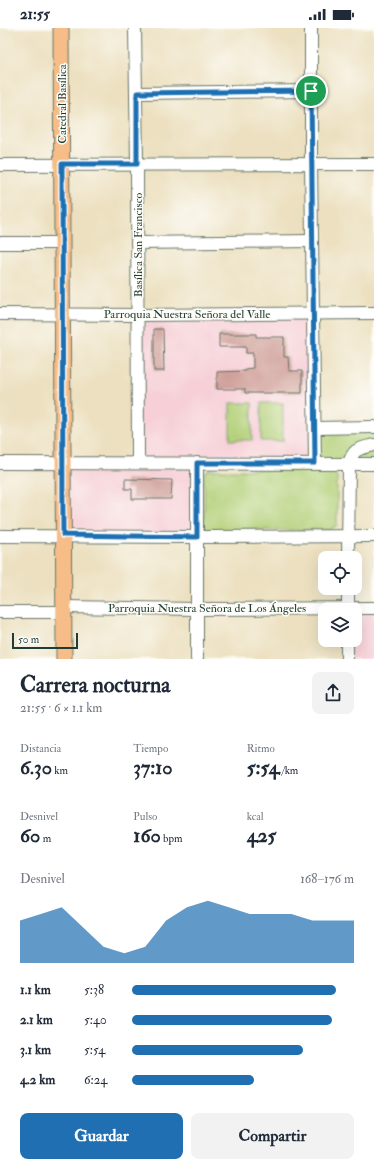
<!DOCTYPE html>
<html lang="es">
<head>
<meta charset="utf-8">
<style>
  body { margin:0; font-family:"IM FELL Double Pica",serif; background:#f2f2f3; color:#1f2937; height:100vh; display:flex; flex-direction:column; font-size:15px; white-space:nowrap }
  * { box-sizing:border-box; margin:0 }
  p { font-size:13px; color:#747a83 }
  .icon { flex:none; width:22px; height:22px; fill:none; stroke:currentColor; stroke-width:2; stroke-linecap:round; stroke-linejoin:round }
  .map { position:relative; height:631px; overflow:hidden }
  .panel { display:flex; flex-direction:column; background:#fff; flex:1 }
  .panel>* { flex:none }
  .tools { position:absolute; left:318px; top:523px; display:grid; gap:8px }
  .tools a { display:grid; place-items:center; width:44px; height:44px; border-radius:8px; background:#fff; box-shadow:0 4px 16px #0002; font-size:20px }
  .scale { position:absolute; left:12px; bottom:10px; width:66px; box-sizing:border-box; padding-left:4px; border:2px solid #1f3d34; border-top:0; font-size:11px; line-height:14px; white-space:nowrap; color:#1f3d34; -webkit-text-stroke:3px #fdfcf7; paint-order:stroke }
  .pin { position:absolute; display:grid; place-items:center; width:34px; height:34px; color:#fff; margin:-17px; border:2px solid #fff; border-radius:50%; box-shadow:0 1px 4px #0007 }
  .round { display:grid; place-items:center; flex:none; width:42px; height:42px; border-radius:8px; background:#f2f2f3 }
  .headline { display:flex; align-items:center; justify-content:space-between; height:68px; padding:0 20px }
  h1 { font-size:22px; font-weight:700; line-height:30px }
  .figures { display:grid; grid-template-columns:repeat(3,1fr); gap:6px; height:68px; padding:4px 20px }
  .figures div { display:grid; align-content:center }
  .figures b { font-size:20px; font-weight:700 }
  .figures small { font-size:11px; font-weight:400 }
  .figures p { font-size:11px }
  .chart { height:112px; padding:8px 20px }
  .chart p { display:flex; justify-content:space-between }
  .chart svg { width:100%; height:72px; margin-top:4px; fill:#1f6fb2; opacity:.7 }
  .button { display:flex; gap:8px; margin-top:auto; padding:8px 20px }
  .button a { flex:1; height:46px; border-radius:8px; background:#1f6fb2; color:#fff; font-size:16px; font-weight:700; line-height:46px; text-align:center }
  .button a+a { background:#f2f2f3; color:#1f2937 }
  ul { padding:0 20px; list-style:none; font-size:13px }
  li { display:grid; grid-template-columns:64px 48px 1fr; align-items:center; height:30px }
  li i { height:10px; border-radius:5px; background:#1f6fb2 }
  .status { display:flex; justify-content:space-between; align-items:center; height:28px; padding:0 20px; background:#fff; direction:ltr }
  .status svg { height:11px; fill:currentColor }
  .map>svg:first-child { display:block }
</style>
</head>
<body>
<div class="status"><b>21:55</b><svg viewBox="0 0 49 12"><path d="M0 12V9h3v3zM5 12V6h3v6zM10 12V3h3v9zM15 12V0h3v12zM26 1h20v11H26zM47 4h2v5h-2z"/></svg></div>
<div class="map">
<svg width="374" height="631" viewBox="0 0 374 631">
  <rect width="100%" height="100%" fill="#fdfcf7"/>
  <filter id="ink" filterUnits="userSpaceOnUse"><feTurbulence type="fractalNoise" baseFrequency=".025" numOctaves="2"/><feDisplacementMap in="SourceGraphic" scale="8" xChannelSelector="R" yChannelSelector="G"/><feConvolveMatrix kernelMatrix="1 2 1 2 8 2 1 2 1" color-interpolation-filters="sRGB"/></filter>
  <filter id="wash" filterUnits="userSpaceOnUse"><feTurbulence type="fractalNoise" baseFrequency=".012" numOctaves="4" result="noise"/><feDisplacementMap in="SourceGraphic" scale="16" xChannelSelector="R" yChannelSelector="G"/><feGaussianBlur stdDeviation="0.9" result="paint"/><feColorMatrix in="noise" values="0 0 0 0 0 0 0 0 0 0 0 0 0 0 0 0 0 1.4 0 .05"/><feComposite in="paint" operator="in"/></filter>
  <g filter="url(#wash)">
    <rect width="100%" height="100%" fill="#ece0c0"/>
    <g fill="#f6cfd7">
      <path d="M312,286L314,434H139V287Z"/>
      <path d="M64,435L196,436L197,509L63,507Z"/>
      <path d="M374,581V631H348V612H355V582Z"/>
    </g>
    <g fill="#b1cf76" stroke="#688655">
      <rect x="230" y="375" width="22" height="37"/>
      <rect x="261" y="375" width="22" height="38"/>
      <path d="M374,400V435H315V401Z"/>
      <path d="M209,442H331L337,448V497L330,502H208L204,498V446Z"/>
    </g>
    <g id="blocks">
      <g fill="#cf9d97">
        <path d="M154,301H163L164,343H154Z"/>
        <path d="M219,306H256V309H284V329H288L289,343H302V365H245V361H217V344L245,343V341L253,340V325H246V319H219Z"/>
        <path d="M125,451L172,452L171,471H132V461H125Z"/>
      </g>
    </g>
  </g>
  <g filter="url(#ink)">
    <use href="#blocks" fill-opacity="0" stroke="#677665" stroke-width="1"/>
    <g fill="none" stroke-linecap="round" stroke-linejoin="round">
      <g stroke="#677665" stroke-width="14">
        <g id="minor">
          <path d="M135,0L137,136L138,435"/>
          <path d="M311,0V136L315,435"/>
          <path d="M137,65L311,63"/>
          <path d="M0,137L374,136"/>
          <path d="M0,215H62"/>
          <path d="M137,215L312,213"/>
          <path d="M0,286L138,287L374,285"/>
          <path d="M315,400L374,399"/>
          <path d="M0,435L374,436"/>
          <path d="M197,435V631"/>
          <path d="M0,508L197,509L374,508"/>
          <path d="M348,530L349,436C353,420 359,421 374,417"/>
          <path d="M64,579L197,581L374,580"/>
          <path d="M348,582V560"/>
          <path d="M0,584H63"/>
          <path d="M347,631V612"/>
        </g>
      </g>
      <g stroke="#677665" stroke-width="17">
        <path id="major" d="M61,0L64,631"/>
      </g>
      <use href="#minor" stroke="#fff" stroke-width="12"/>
      <use href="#major" stroke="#f7bd88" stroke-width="15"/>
    </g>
  </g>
  <g fill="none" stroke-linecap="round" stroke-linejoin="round" filter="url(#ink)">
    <g stroke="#fff" stroke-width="8">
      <path id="route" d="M311,63L315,435H197V509L63,507L62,136H137V65Z"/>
    </g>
    <use href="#route" stroke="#1f6fb2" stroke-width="5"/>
  </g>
  <g text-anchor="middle" stroke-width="3" stroke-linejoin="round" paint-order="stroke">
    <g font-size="12" fill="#1f3d34" stroke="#fdfcf7">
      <text transform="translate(62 76) rotate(-90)" y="4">Catedral Basílica</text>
      <text transform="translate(138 217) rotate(-90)" y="4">Basílica San Francisco</text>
      <text x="187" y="290">Parroquia Nuestra Señora del Valle</text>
      <text x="207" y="584">Parroquia Nuestra Señora de Los Ángeles</text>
    </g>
  </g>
</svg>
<div class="tools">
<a><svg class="icon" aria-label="locate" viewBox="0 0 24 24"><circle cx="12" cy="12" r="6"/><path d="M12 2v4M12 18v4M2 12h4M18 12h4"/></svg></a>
<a><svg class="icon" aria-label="layers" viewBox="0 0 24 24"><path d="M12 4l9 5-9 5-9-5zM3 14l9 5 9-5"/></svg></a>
</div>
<div class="scale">50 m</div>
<div class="pin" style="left:311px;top:63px;background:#1e9e55"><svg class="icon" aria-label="arrive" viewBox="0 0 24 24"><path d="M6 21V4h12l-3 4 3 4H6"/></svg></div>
</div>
<section class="panel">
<div class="headline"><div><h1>Carrera nocturna</h1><p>21:55 · 6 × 1.1 km</p></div><a class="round"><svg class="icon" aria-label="share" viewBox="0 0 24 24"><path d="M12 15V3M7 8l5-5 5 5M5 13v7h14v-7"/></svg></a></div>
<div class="figures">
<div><p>Distancia</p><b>6.30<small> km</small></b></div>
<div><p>Tiempo</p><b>37:10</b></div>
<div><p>Ritmo</p><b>5:54<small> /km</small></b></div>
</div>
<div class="figures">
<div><p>Desnivel</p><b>60<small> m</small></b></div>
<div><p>Pulso</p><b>160<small> bpm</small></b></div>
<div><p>kcal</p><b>425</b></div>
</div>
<div class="chart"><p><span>Desnivel</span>168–176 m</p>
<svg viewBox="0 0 160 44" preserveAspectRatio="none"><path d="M0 44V18L10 14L20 10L30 22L40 34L50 38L60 34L70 18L80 10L90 6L100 10L110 14L120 14L130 14L140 18L150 18L160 18V44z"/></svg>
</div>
<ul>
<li><b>1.1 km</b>5:38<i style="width:92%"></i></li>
<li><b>2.1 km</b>5:40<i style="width:90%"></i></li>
<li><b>3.1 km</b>5:54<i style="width:77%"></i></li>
<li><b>4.2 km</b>6:24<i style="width:55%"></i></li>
</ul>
<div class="button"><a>Guardar</a><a>Compartir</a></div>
</section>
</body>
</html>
